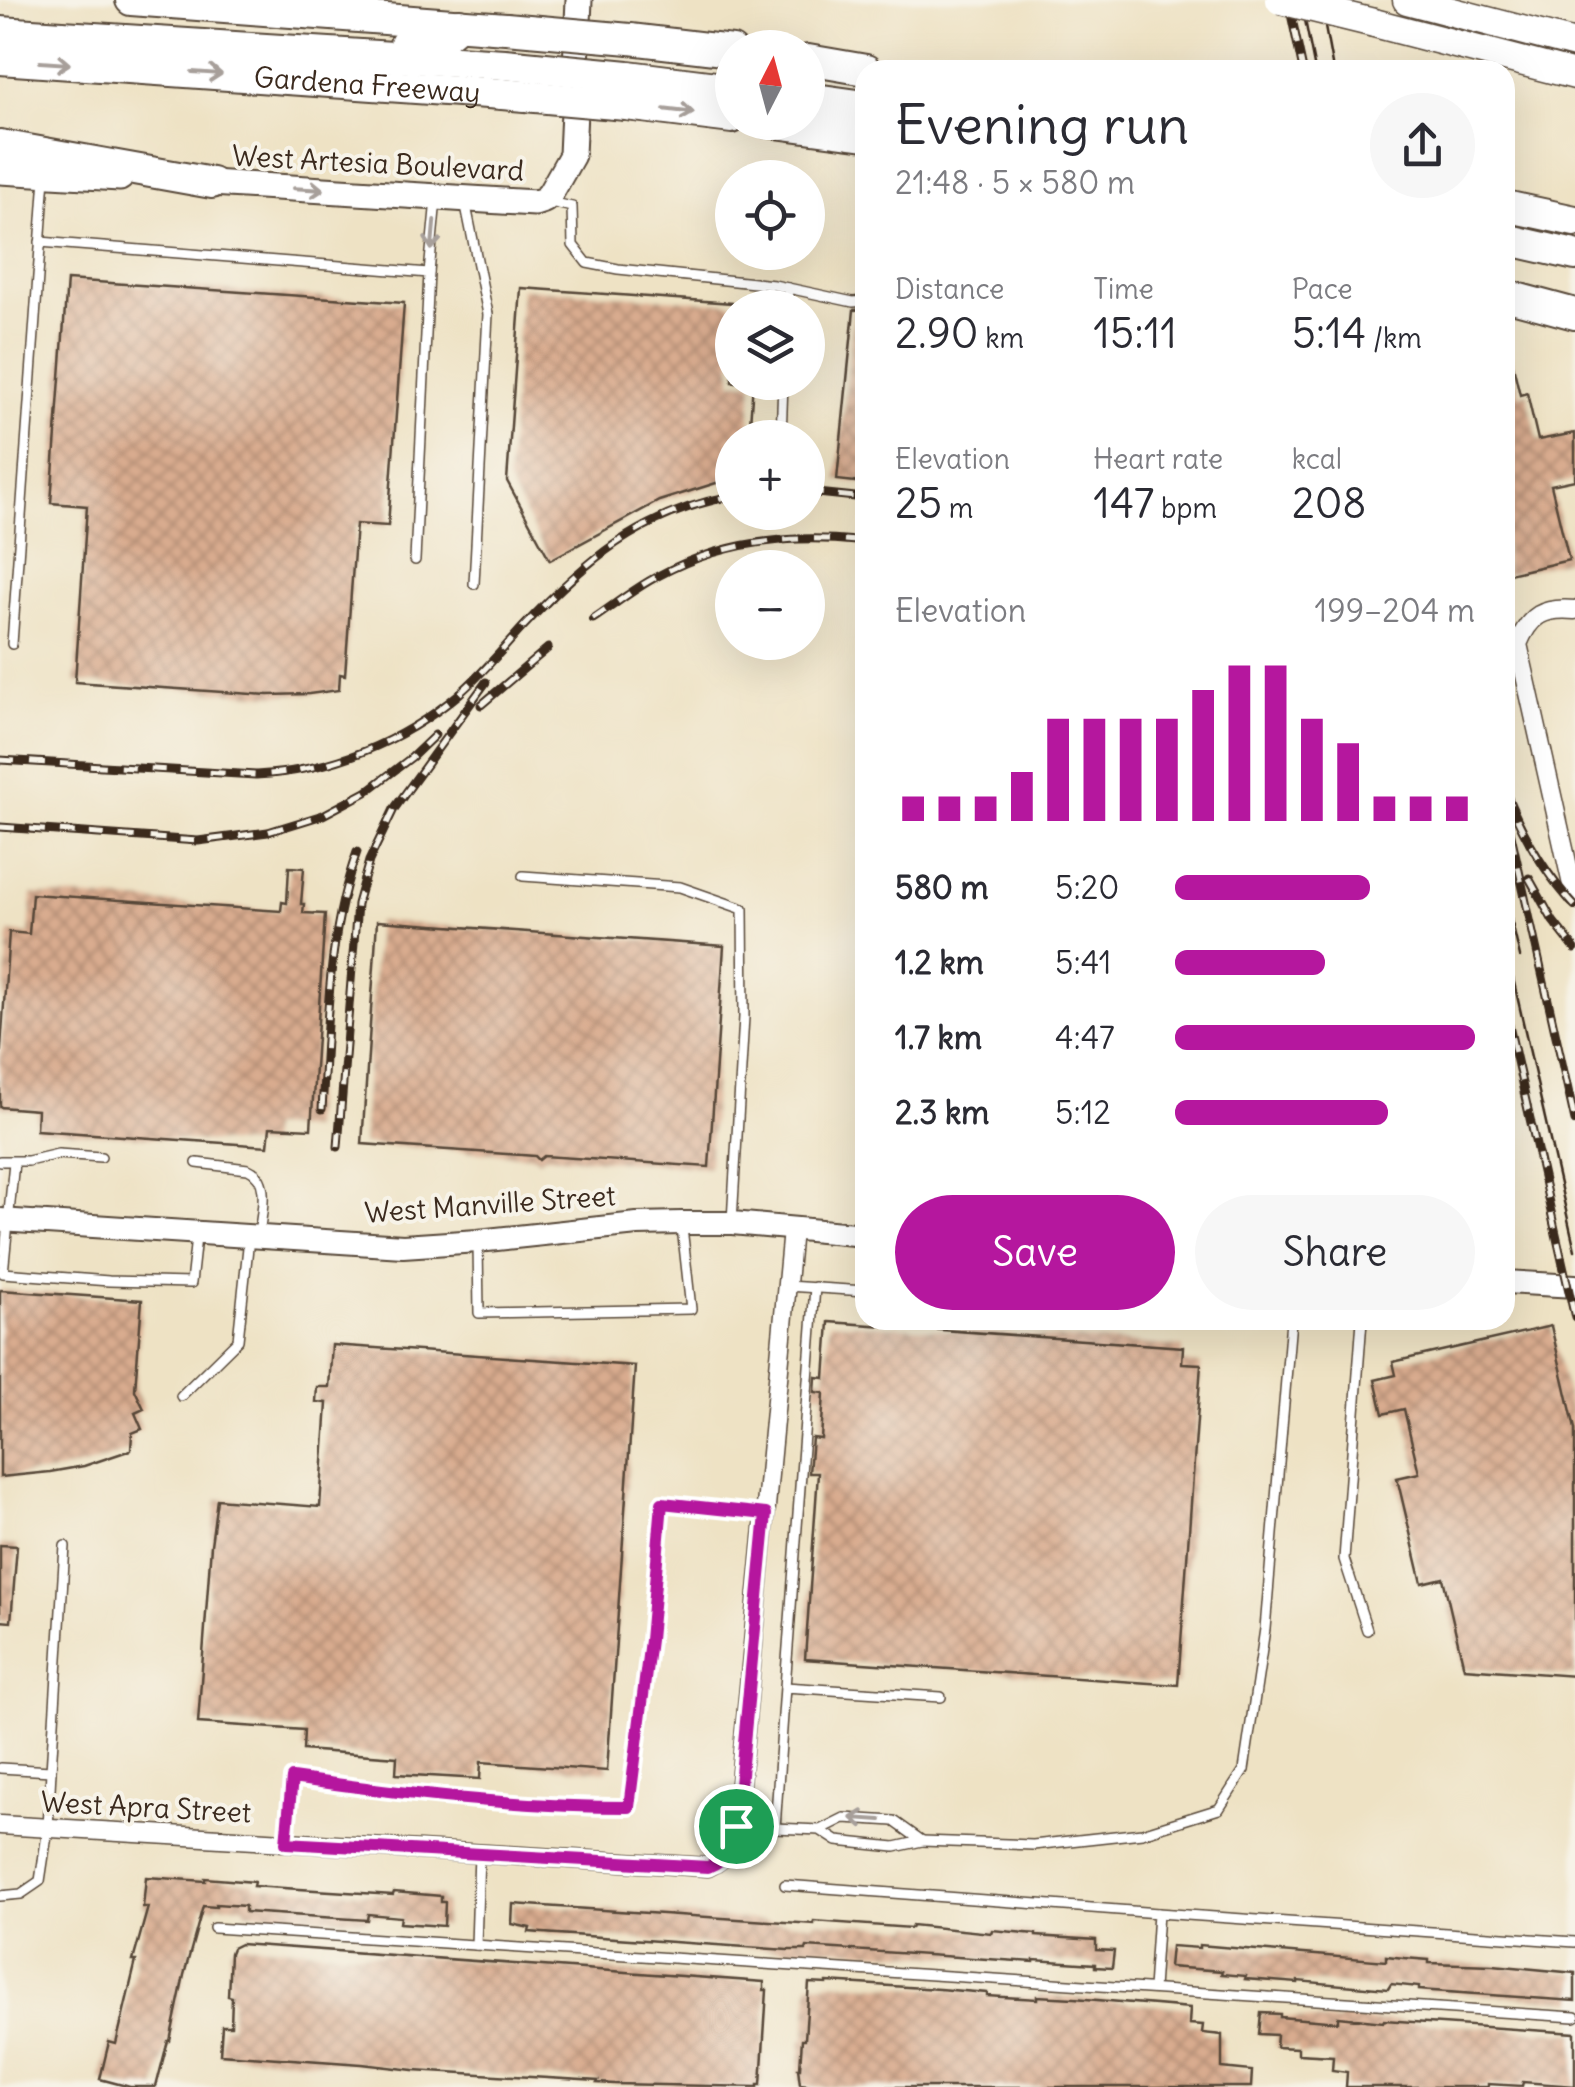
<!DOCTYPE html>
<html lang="en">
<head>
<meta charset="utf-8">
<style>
  body { margin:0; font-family:Delius,sans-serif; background:#f7f7f7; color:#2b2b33; height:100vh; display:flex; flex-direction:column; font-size:38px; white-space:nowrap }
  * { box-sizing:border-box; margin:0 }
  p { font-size:32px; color:#7c7c81 }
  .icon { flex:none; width:55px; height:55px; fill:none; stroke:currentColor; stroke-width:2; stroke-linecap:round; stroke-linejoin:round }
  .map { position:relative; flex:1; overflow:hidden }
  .drawer { position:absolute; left:855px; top:60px; width:660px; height:1270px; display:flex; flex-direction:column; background:#fff; border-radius:30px; box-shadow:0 10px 40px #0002 }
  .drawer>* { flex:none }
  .needle { width:65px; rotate:6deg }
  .tools { position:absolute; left:715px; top:30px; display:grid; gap:20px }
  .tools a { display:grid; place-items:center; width:110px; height:110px; border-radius:50%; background:#fff; box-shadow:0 10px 40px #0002; font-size:50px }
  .pin { position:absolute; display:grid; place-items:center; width:85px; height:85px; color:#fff; margin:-42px; border:5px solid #fff; border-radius:50%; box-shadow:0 2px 10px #0007 }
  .round { display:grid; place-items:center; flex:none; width:105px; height:105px; border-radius:52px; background:#f7f7f7 }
  .summary { display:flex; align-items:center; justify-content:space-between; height:170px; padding:0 40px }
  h1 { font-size:55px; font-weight:600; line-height:75px }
  .stats { display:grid; grid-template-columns:repeat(3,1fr); gap:15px; height:170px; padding:10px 40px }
  .stats div { display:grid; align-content:center }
  .stats b { font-size:42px; font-weight:600 }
  .stats small { font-size:28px; font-weight:400 }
  .stats p { font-size:28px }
  .chart { height:280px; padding:20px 40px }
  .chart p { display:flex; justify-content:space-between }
  .chart svg { width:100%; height:180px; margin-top:10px; stroke:#b5179e; stroke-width:6 }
  .action { display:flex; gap:20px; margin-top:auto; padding:20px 40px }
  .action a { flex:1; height:115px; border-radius:60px; background:#b5179e; color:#fff; font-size:40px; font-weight:600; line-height:115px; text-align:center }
  .action a+a { background:#f7f7f7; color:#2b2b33 }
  ul { padding:0 40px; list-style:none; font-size:32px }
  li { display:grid; grid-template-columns:160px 120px 1fr; align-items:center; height:75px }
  li i { height:25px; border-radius:12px; background:#b5179e }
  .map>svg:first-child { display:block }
</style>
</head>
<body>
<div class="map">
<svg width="1575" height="2087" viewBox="0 0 1575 2087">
  <defs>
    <pattern id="building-cross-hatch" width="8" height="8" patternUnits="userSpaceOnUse" patternTransform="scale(2.5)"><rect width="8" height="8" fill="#d9ac8f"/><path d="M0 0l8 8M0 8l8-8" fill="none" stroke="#b18c74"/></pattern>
  </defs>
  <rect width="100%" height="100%" fill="#f7f3e8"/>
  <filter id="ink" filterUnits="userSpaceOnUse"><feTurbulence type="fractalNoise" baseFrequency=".01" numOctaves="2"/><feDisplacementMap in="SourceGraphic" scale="20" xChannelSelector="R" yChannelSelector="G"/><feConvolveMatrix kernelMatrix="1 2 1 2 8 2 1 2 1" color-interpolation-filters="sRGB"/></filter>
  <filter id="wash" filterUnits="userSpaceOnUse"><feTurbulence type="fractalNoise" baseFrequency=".0048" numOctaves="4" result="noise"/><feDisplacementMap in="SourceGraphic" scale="40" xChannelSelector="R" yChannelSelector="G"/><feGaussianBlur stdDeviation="2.25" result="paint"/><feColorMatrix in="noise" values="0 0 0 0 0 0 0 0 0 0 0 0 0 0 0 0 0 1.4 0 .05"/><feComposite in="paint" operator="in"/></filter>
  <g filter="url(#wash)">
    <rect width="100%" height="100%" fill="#eee2c4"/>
    <g id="blocks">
      <g fill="url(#building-cross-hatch)">
        <path d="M67,280L404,303L388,526L356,524L345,675L340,674L339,690L309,694L268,695L75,682L87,506L51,503Z"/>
        <path d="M521,288L732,303V382H753L749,438H732V478L659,501L550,560L507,481Z"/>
        <path d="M865,309V483L837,480L854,310Z"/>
        <path d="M1505,357H1511L1520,395L1527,393L1538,440L1575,433V480L1551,485L1569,560L1505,575Z"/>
        <path d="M289,867L304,868L301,904H304L303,913L325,914L311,1129L270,1127L268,1146L36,1130L37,1110L0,1107V1062L9,932L29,934L32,894L281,911L282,902L287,903Z"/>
        <path d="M377,921L724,946L709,1167L544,1156L539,1160L535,1156L362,1144Z"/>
        <path d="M0,1290L142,1300L135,1390L144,1409L135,1413L142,1429L132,1433L131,1450L84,1466L50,1472L0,1477Z"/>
        <path d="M829,1322L1183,1347L1182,1363L1201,1364L1178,1685L805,1659L818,1473H809L812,1438L821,1439L824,1393L815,1392L816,1377L825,1378Z"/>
        <path d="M1551,1326L1575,1429V1676L1464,1668L1443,1578L1422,1583L1397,1478L1419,1473L1404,1409L1383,1414L1375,1380L1396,1375L1393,1362Z"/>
        <path d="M332,1345L635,1366L607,1771L481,1762L480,1779L396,1774L397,1757L303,1750L304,1730L198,1723L211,1545L217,1499L320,1507L327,1403L316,1402L317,1387H329Z"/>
        <path d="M0,1545L17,1546L11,1622L0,1621Z"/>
        <path d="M146,1877L205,1881V1878L254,1882L253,1886L393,1895L394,1892L441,1896V1902H445L444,1926L400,1923L401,1917L368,1914L367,1920L245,1912V1906L216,1904V1907L203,1906L184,1975L170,2041H168L166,2048L156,2087H130L100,2079L109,2042L116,2044L136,1961H133L148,1907H143Z"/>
        <path d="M513,1904L814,1924V1921L911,1928L912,1925L991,1933L992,1930L1036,1934V1936L1096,1940V1950L1114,1951L1112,1968L1095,1967V1964L1034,1960V1962L807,1947L806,1950H788L529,1932L530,1928L512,1924Z"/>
        <path d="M240,1944L764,1982V1990H767L761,2084H758V2087L615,2084L597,2083L598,2081L414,2070L362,2064L220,2054L222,2026H231L232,1997L228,1996L230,1953L232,1948Z"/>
        <path d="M1199,1945L1386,1961V1956L1404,1958L1429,1960V1963L1493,1965L1575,1973V2001L1419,1990V1987L1391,1984L1388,1989L1298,1981V1983L1245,1979L1246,1976L1221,1974L1222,1971L1169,1967L1171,1946L1199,1948Z"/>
        <path d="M827,1982L939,1989L987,1993V1996L1037,1999V1996L1074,1998L1190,2008L1189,2024L1203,2025L1202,2033L1222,2035V2068L1252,2071L1251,2087H807L808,2085L800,2084L798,2068H800L802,2039H805L809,1983L827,1984Z"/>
        <path d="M1261,2013L1280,2014V2017L1338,2022V2017L1383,2022L1384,2020L1575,2033V2086L1523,2082L1522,2086L1488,2084V2087H1346L1347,2072L1332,2070L1333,2056L1298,2054V2048L1276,2047L1277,2035L1259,2034Z"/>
      </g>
    </g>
  </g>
  <g filter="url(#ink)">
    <use href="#blocks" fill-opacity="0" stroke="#564637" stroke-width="2.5"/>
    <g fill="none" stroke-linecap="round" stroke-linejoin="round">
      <g stroke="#564637" stroke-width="12">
        <g id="service">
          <path d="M465,201L488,314L474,584"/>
          <path d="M546,201L572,207L573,245L587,263L618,269L774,285L853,302L865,301"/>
          <path d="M40,242L429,273L415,560"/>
          <path d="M429,273L436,199"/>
          <path d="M787,308L788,288"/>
          <path d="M781,438L783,382"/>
          <path d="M12,644L45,177"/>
          <path d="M523,876L680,887L743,909L744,1017L732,1221"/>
          <path d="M0,1161H28L58,1154L101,1157"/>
          <path d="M14,1162L3,1273L109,1281L191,1283L196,1237"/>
          <path d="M197,1163L248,1169C272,1179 261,1213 259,1235"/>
          <path d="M478,1244L479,1313L691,1309L682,1227"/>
          <path d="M787,1286L865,1291"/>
          <path d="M1362,1320L1344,1559L1367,1630"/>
          <path d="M181,1396L238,1340L249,1238"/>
          <path d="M785,1687L815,1287"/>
          <path d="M0,1768L51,1771L48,1828L40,1881L21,1894L0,1896"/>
          <path d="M51,1771L65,1546"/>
          <path d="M736,1825L775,1828L785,1687L941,1697"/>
          <path d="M775,1828L820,1830L837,1841L895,1847L922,1841L894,1821L844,1818L820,1830"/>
          <path d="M922,1841L1033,1845L1142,1833L1219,1809L1244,1770L1265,1629L1291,1320"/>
          <path d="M286,1842L292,1778C403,1794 516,1807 629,1807L650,1639L662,1503L765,1514"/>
          <path d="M785,1885L1158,1913L1153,1989"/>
          <path d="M1158,1913L1575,1942"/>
          <path d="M214,1928L1575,2017"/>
          <path d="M476,1945L479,1854"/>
        </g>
      </g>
      <g stroke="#564637" stroke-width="21">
        <g id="minor">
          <path d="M1575,610C1543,607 1530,615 1518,644L1575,898"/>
          <path d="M0,1825L708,1867C728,1858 733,1845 736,1825L792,1230"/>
        </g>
      </g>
      <g stroke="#564637" stroke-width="26">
        <g id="tertiary">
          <path d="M0,1220L403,1246L478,1241L637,1224L682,1223H732L865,1235"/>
          <path d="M1505,1282L1575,1286"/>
        </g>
      </g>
      <g stroke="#564637" stroke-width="29">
        <g id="secondary">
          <path d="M0,171L120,178"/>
          <path d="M195,182L535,203L544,200L550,194L572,155L579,0"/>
        </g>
      </g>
      <g stroke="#564637" stroke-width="31">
        <g id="primary">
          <path d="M1407,0L1575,44"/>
          <path d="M1374,23L1575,75"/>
        </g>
      </g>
      <g stroke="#564637" stroke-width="34">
        <g id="motorway">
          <path d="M131,0L506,28"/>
          <path d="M0,32L504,64"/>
          <path d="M630,39L732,51"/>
          <path d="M405,44L433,46L459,24"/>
          <path id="s1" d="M0,59L502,94"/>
          <path d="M808,60L866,70"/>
          <path d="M628,76L732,89"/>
          <path d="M808,98L865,106"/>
          <path d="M626,105L732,118"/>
          <path d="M768,122L865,135"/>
          <path d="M0,145L212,183"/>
          <path d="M1505,206L1575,221"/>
          <path d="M1505,239L1575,255"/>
          <path d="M1505,295L1575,314"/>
        </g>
      </g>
      <use href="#service" stroke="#fff" stroke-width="9"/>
      <use href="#minor" stroke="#fff" stroke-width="18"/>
      <use href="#tertiary" stroke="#fff" stroke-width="22"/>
      <use href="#secondary" stroke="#fff" stroke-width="25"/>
      <use href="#primary" stroke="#fff" stroke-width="28"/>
      <use href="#motorway" stroke="#fff" stroke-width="30"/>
      <g stroke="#3b2a1e" stroke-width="2.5">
        <path d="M1301,0L1315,70"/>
        <path d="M1320,0L1333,70"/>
        <path d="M1505,892L1520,957"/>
        <path d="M1505,943L1575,1250"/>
      </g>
      <g stroke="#3b2a1e" stroke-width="9">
        <g id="rail">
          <path d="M1288,0L1303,70"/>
          <path d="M808,492L865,498"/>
          <path d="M593,619C614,605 635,588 658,576C719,543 788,534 856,541"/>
          <path d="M481,705L548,648"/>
          <path d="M0,760L256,775C331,771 401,743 459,694C482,674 502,650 522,628C585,561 640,513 732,496"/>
          <path d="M1505,791C1522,833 1543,872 1575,906"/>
          <path d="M1505,808L1575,1121"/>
          <path d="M0,827L198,841L268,832L323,815L366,792L412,757L435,735"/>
          <path d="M1529,878L1553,921L1575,949"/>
          <path d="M1505,1008L1575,1318"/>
          <path d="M322,1109C328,1022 327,934 357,852"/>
          <path d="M338,1147L357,904L369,861L394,809L486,682"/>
        </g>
      </g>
      <use href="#rail" stroke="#f7f3e8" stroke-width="5" stroke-dasharray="15" stroke-linecap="butt"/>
      <g stroke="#564637" stroke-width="31" stroke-linecap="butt">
        <path id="primary-bridge" d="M1280,0L1374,23"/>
      </g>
      <g stroke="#564637" stroke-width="34" stroke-linecap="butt">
        <g id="motorway-bridge">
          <path d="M506,28L630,39"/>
          <path d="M504,64L628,76"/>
          <path d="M502,94L626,105"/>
        </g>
      </g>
      <use href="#primary-bridge" stroke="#fff" stroke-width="28"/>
      <use href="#motorway-bridge" stroke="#fff" stroke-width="30"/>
    </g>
    <defs><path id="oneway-shaft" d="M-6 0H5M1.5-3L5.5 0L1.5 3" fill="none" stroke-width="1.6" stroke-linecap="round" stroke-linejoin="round" transform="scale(2.5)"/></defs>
    <g stroke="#a79f9a">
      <use href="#oneway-shaft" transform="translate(55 63) rotate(4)"/>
      <use href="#oneway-shaft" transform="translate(207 73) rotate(4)"/>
      <use href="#oneway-shaft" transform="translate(679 111) rotate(7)"/>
      <use href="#oneway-shaft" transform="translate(309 189) rotate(3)"/>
      <use href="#oneway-shaft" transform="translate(433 235) rotate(95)"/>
      <use href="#oneway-shaft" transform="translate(866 1819) rotate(-176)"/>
    </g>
  </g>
  <g fill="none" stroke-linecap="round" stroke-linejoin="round" filter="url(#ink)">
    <g stroke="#fff" stroke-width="20">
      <path id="route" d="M662,1503L766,1514L736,1826C733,1845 728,1859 708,1867L286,1843L292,1778C403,1794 516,1807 629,1807L650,1640Z"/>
    </g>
    <use href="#route" stroke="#b5179e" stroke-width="12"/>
  </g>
  <g text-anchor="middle" stroke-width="8" stroke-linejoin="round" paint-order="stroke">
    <g font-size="28" fill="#3b2a1e" stroke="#f7f3e8">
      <text dy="10" stroke="none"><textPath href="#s1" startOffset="368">Gardena Freeway</textPath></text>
      <text transform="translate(378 163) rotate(3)" y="10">West Artesia Boulevard</text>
      <text transform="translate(490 1204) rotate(-4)" y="10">West Manville Street</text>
      <text transform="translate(146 1807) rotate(3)" y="10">West Apra Street</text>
    </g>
  </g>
</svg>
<div class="tools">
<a><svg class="needle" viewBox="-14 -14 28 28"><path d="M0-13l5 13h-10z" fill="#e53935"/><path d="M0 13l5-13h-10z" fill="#7c7c81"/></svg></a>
<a><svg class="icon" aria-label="locate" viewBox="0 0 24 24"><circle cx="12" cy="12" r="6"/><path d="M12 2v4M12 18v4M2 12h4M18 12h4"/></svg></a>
<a><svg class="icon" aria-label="layers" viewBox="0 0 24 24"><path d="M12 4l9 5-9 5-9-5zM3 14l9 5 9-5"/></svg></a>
<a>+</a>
<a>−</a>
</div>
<div class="pin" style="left:736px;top:1826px;background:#1e9e55"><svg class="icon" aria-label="arrive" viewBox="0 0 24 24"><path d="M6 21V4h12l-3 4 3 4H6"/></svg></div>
<section class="drawer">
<div class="summary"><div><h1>Evening run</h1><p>21:48 · 5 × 580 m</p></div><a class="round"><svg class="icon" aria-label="share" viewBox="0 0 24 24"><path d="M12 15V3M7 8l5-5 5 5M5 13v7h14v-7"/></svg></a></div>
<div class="stats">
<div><p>Distance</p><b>2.90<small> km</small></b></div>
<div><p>Time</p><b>15:11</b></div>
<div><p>Pace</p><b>5:14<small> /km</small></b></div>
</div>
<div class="stats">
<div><p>Elevation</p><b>25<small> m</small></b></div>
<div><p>Heart rate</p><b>147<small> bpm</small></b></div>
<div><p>kcal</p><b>208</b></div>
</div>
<div class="chart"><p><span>Elevation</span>199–204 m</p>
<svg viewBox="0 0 160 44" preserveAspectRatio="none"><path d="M5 44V38M15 44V38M25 44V38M35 44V32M45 44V19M55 44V19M65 44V19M75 44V19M85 44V12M95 44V6M105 44V6M115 44V19M125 44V25M135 44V38M145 44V38M155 44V38"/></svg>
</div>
<ul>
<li><b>580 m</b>5:20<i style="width:65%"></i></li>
<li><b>1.2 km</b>5:41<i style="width:50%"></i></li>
<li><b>1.7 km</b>4:47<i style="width:100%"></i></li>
<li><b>2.3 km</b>5:12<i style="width:71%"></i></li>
</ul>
<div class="action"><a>Save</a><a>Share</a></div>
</section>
</div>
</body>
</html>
